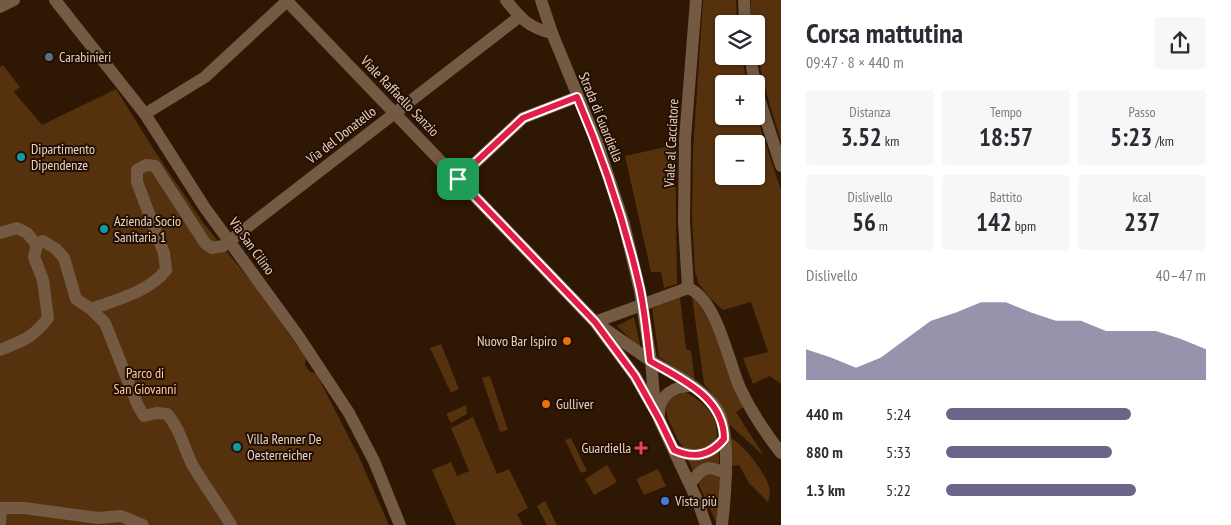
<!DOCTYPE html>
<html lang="it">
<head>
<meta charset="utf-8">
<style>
  body { margin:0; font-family:"PT Sans Narrow",sans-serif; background:#f7f7f7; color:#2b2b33; height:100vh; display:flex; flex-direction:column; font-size:19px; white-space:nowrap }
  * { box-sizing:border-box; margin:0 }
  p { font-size:16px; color:#7c7c81 }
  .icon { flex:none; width:28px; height:28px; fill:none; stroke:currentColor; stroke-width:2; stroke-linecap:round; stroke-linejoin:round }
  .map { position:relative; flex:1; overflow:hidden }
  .sheet { display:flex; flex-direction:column; background:#fff; width:450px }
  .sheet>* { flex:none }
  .buttons { position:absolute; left:715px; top:15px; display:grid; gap:10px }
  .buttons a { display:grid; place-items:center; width:50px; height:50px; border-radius:5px; background:#fff; box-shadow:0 1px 4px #0004; font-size:25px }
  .pin { position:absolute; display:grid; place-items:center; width:42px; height:42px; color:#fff; margin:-21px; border-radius:10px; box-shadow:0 2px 8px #0006 }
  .round { display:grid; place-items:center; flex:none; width:52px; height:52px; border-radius:5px; background:#f7f7f7 }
  .headline { display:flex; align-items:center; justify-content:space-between; height:85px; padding:0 25px }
  h1 { font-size:28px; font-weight:700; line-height:38px }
  .metrics { display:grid; grid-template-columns:repeat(3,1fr); gap:8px; height:85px; padding:5px 25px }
  .metrics div { display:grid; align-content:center; border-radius:5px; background:#f7f7f7; text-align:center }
  .metrics b { font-size:25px; font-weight:700 }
  .metrics small { font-size:14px; font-weight:400 }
  .metrics p { font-size:14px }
  .chart { height:140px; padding:10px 25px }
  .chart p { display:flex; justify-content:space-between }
  .chart svg { width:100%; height:90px; margin-top:5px; fill:#6d648a; opacity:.7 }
  ul { padding:0 25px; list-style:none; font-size:16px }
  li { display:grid; grid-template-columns:80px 60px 1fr; align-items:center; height:38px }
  li i { height:12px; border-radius:6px; background:#6d648a }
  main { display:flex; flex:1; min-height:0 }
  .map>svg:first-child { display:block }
</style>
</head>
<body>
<main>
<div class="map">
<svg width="781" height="525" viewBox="0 0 781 525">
  <rect width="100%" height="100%" fill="#2e1703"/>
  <g fill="#56310e" fill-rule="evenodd">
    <path d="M703,0H736L737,24H724V56H742L747,84H724V116H756V115L781,190V384L770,376L753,384L743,358L768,352L751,302L723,310L710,298L699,284L695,272L692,220L693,152ZM724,144H756V176H724Z"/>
    <path d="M751,0H781V141C769,103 756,64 756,24H752L751,21Z"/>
    <path d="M3,65L20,87L14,92L42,125L116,89L156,153L204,224L251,281L306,358L305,365L310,372L316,373L358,455L389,525H0V67Z"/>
    <path d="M675,145L677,284L664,288L661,272H651L625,156Z"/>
    <path d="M692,296C713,316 732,379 744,407L736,412L764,456L730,425L725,412L716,398L704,384Z"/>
    <path d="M680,297L686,349L691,351L695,381L659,357L652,308Z"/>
    <path d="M634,317L641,349L617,326Z"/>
    <path d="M441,344L459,389L451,393L430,348Z"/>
    <path d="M490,376L508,430L500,432L482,378Z"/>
    <path d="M685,392C704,402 721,416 716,440L707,450H687C679,444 676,436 672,427C662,407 664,399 685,392Z"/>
    <path d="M466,405L467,414L451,423L446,414Z"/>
    <path d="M473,417L497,474L509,469L528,508L517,514L523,525H456L432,470L451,462L457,476L469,471L451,428Z"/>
    <path d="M571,438L587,471L581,473L565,440Z"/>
    <path d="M731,438C745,446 767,474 770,490C770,493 769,498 768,502L749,483L739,465L731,466Z"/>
    <path d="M719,452V467L694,472L688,460H705Z"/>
    <path d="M607,465L617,482L594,495L585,479Z"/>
    <path d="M658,469L666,486L644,495L636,479Z"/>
    <path d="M706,472L717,474L720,481L717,524L699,485V480Z"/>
    <path d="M545,501L557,525H547L537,506Z"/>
  </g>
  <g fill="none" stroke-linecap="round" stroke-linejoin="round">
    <g stroke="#745943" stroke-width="12">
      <path d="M55,0L145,114L205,208L299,337L349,413L374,461L400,525"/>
      <path d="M286,0L595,322L635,376L656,412"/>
      <path d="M506,0C520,18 529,28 552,33"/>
      <path d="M744,0L745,24"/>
      <path d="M0,7L14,0"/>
      <path d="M750,56L755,84"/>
      <path d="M756,89L781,166"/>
      <path d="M145,114L205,77L287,1"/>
      <path d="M458,179L523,118L577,97"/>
      <path d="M0,233L17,228L27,233L37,245L34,257L43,280L48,318C33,338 22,341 0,350"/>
      <path d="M37,245L43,241L56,249L64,258L76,299L91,309C116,300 149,292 166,270L164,253L137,182V170L146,165L155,166L205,243L212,248L223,246L519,17"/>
      <path d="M688,288L684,222L685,139L696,0"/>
      <path d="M91,309L105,323L138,406L144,416L157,413L167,414C180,428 184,449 193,466C205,486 219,505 231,525"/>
      <path d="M595,322L688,288C717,299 728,361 740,388C751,411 766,434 781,453"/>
      <path d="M605,329L651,361"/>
      <path d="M0,508H24L98,518L121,516L143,525"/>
      <path d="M0,523L1,508"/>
    </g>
    <g stroke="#745943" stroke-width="12">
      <path d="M541,0L552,33L598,145L624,224L640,291L651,361L654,396L659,419L698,502L706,525"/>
      <path d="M651,361C673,374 704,388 718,411C731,432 725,499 722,525"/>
      <path d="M659,414C659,394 675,386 692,386"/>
      <path d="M674,450C694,459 710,456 724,439"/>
      <path d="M690,484C702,468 707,463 726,474"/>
    </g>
  </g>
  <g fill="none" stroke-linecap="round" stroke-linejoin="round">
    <g stroke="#fff" stroke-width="10">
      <path id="route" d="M577,97C604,160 625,223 640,289C645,313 647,337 650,361C682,380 724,397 724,439C710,456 694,459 674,450L659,419L635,376L595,322L458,179L523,118Z"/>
    </g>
    <use href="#route" stroke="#e11d48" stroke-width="6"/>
  </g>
  <circle fill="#5c6f8a" stroke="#240e00" stroke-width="2" cx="49" cy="57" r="5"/>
  <g fill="#0f9aa8" stroke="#240e00" stroke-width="2">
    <circle cx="21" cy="157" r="5"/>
    <circle cx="104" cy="229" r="5"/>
    <circle cx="237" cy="447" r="5"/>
  </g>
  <g fill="#e8710a" stroke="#240e00" stroke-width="2">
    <circle cx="567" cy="341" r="5"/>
    <circle cx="546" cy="404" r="5"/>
  </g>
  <path fill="#e0444e" stroke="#240e00" stroke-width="2" d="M638.5 440.5h5v5h5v5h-5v5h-5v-5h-5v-5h5z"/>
  <circle fill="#3f7fe0" stroke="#240e00" stroke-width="2" cx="665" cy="501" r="5"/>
  <g text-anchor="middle" stroke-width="4" stroke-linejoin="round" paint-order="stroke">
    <g font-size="14" fill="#e3d3c7" stroke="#240e00" text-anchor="start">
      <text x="59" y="62">Carabinieri</text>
      <text x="31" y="154">Dipartimento<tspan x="31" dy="16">Dipendenze</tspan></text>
      <text x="114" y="226">Azienda Socio<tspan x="114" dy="16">Sanitaria 1</tspan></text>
      <text x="557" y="346" text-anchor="end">Nuovo Bar Ispiro</text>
      <text x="556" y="409">Gulliver</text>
      <text x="247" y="444">Villa Renner De<tspan x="247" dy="16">Oesterreicher</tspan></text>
      <text x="631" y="453" text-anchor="end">Guardiella</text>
      <text x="675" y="506">Vista più</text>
    </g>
    <g font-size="14" fill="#e3d3c7" stroke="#240e00">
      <text transform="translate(400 96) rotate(46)" y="5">Viale Raffaello Sanzio</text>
      <text transform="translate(601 117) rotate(68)" y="5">Strada di Guardiella</text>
      <text transform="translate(341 135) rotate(-38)" y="5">Via del Donatello</text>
      <text transform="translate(671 143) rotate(-87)" y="5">Viale al Cacciatore</text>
      <text transform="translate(252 246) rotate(54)" y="5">Via San Cilino</text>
    </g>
    <g font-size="14" fill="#fecea8" stroke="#240e00">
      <text x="145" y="378">Parco di<tspan x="145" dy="16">San Giovanni</tspan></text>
    </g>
  </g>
</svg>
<div class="buttons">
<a><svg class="icon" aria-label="layers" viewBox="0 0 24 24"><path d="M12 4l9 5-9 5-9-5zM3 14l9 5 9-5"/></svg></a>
<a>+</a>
<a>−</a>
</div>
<div class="pin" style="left:458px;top:179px;background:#1e9e55"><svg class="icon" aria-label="arrive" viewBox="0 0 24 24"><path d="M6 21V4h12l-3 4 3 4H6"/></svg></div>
</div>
<section class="sheet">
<div class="headline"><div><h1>Corsa mattutina</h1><p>09:47 · 8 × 440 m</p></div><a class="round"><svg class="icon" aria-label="share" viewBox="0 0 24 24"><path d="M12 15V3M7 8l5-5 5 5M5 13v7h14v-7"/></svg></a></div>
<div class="metrics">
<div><p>Distanza</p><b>3.52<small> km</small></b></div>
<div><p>Tempo</p><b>18:57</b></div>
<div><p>Passo</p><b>5:23<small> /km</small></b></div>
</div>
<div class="metrics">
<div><p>Dislivello</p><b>56<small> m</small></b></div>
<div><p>Battito</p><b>142<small> bpm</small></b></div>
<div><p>kcal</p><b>237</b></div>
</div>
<div class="chart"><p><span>Dislivello</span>40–47 m</p>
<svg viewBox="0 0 160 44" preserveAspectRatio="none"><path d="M0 44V29L10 33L20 38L30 33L40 24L50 15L60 11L70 6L80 6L90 11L100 15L110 15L120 20L130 20L140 20L150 24L160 29V44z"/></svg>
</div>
<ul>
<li><b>440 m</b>5:24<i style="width:71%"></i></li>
<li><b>880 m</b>5:33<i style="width:64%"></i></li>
<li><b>1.3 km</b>5:22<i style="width:73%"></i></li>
</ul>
</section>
</main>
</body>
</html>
